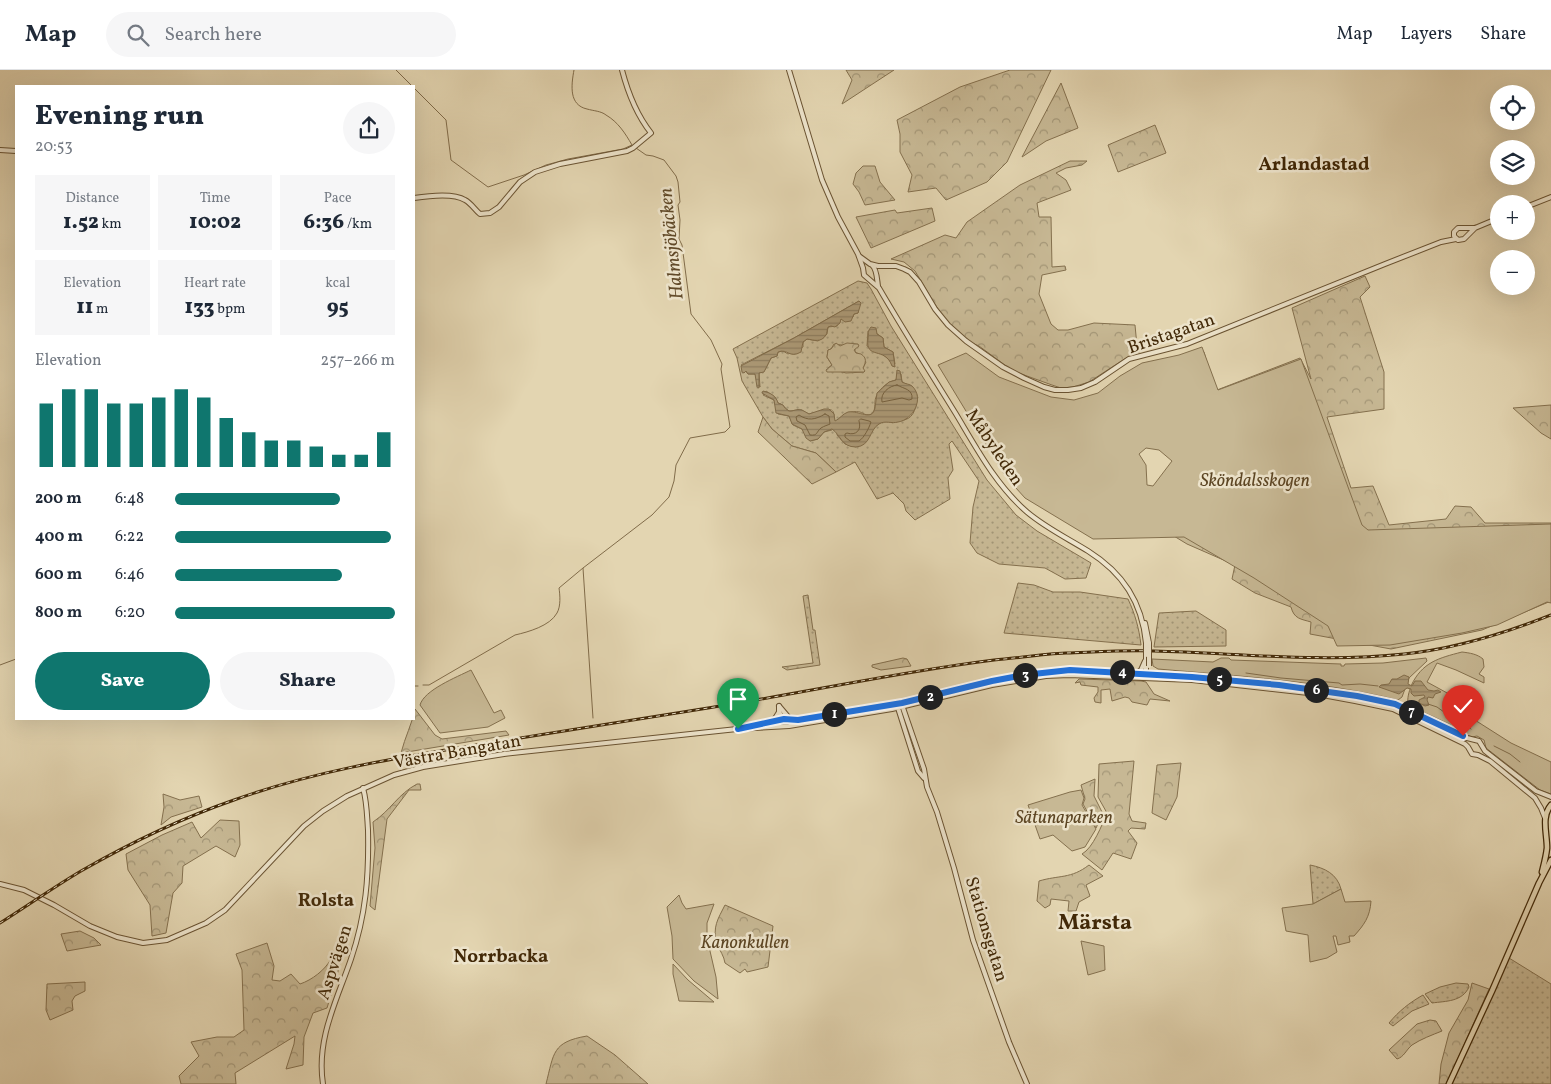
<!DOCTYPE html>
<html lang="en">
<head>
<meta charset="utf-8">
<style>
  body { margin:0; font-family:Vollkorn,serif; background:#f6f6f7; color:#1f2937; height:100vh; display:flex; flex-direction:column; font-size:19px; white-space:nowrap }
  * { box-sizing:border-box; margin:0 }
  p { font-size:16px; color:#747a83 }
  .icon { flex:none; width:28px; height:28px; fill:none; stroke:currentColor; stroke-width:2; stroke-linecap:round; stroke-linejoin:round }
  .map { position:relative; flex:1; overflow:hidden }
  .details { position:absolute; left:15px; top:15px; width:400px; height:635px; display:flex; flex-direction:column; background:#fff; border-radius:0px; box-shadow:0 5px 20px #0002 }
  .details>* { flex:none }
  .controls { position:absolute; left:1490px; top:15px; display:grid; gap:10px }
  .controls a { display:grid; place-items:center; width:45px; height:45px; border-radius:50%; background:#fff; box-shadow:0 5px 20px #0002; font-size:25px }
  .pin { position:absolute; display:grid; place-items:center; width:42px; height:42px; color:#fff; margin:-51px -21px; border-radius:50% 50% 50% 0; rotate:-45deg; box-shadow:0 0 5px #0007 }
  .pin .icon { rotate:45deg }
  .km { position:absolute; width:25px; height:25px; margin:-12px; border-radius:50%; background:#222; color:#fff; font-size:14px; line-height:25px; text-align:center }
  .round { display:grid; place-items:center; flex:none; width:52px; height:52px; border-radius:26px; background:#f6f6f7 }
  .overview { display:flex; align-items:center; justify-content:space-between; height:85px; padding:0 20px }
  h1 { font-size:28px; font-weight:800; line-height:38px }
  .metrics { display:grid; grid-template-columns:repeat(3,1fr); gap:8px; height:85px; padding:5px 20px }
  .metrics div { display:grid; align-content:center; border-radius:0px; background:#f6f6f7; text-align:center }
  .metrics b { font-size:21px; font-weight:800 }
  .metrics small { font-size:14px; font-weight:400 }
  .metrics p { font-size:14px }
  .chart { height:140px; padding:10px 20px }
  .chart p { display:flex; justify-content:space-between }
  .chart svg { width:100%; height:90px; margin-top:5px; stroke:#0f766e; stroke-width:6 }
  .button { display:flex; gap:10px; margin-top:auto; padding:10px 20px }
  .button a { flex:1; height:58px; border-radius:30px; background:#0f766e; color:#fff; font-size:20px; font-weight:800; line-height:58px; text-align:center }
  .button a+a { background:#f6f6f7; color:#1f2937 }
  ul { padding:0 20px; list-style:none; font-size:16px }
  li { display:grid; grid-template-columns:80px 60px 1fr; align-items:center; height:38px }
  li i { height:12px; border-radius:6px; background:#0f766e }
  header { display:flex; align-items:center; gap:30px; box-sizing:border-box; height:70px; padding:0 25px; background:#fff; border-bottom:1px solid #e0e1e3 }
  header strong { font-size:24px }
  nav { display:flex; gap:28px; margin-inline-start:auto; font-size:18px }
  .search { width:350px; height:45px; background:#f6f6f7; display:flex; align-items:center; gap:12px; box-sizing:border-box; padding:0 18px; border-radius:28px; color:#747a83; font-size:19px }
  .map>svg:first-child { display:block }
</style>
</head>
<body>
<header>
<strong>Map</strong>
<div class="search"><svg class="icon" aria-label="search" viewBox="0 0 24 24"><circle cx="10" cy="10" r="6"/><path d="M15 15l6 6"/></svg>Search here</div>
<nav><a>Map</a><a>Layers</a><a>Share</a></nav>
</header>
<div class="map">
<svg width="1551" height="1014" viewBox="0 0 1551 1014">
  <defs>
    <pattern id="grass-dots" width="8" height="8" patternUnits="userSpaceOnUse" patternTransform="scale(1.25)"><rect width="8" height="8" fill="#c7b894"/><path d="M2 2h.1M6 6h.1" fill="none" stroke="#a39677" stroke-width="1.8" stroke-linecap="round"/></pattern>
    <pattern id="forest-crowns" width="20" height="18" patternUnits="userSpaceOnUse" patternTransform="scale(1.25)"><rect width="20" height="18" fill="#c7b894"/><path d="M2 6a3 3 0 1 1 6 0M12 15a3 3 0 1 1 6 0" fill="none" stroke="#a39677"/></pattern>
    <pattern id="water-rules" width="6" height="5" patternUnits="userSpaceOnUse" patternTransform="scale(1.25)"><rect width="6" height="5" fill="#ac9a77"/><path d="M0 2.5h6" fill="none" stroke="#8e7e60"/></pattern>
  </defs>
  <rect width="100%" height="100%" fill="#e3d5b1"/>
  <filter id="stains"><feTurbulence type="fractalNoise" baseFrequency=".004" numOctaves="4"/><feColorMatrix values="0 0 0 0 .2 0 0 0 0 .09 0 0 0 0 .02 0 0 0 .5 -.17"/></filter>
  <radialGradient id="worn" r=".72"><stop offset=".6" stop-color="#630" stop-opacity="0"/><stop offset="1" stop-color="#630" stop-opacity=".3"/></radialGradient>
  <g fill="url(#grass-dots)" stroke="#84704e" fill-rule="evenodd">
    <path d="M858,211L867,213L871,219L891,256L987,410L1016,445L1037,461L1091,493L1086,508L1065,509L1045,498L999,494L977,483L970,473L973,437L979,411L952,371L949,374L953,400L948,408L950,429L915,450L906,441L904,434L893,423L877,429L855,392L836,402L816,383L792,376L772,359L763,347L742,311L737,288L733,279ZM859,231L858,243L854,244L853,247L841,248L837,256L828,257L827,264L818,271L807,269L803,272V277L788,284L783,281L778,282L777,286L771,288L765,300L759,303L760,317L755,304H748L741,295L794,268ZM868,261L876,263L883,268L884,277L893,282L895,294L891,293L890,290L882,284L867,276ZM834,274L857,277L855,278V282L859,284L866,292L863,298L864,302L846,303L828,298L832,295L827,287L828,280L831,279ZM901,304L902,312C910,316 919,320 917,331C912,362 893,344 878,354C870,360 863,370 856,377L845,374L837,365V350C843,345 851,340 860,342C865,344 866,346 872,344C877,338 873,331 877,325C880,318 889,311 896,310L897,306ZM766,321L775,327L778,333L781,334L789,341L801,340L809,344C827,342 839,329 832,360L824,362L818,369L810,371L802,359L793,355L789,346L778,344L774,330L763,325Z"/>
    <path d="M1018,513L1034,515L1053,522H1080L1128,529C1135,544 1139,558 1141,575L1004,563Z"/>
    <path d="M808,525L813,560H815L820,595L787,600L782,597L813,593L803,526Z"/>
    <path d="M1196,541L1226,560V576L1154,577L1159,543Z"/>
    <path d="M1310,795C1325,798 1337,804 1341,819L1313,834Z"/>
    <path d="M1509,888L1551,914V1014H1451Z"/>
    <path d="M1456,913L1468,914L1469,917C1462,932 1446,931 1432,933L1425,924L1440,917Z"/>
    <path d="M1423,925L1429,934L1412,941L1393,956L1389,953C1399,941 1409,933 1423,925Z"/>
  </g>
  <g fill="url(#forest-crowns)" stroke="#84704e">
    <path d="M846,0H894L842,34L852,10Z"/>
    <path d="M1010,0H1051L1007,92L987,112L946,130L936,118L908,122L912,105L900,82V64L897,50L960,17Z"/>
    <path d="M1061,13L1078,58L1046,71L1022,87Z"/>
    <path d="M1155,55L1166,83L1118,102L1108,75Z"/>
    <path d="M1070,91H1087L1082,95L1066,98L1056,103L1066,110L1071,120L1037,133L1039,147H1051L1052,197L1065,196L1066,200L1042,205L1039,224L1051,254L1058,260H1068L1094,253L1135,255L1137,276L1142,278L1141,281L1126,288L1089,312L1073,317L1061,318L1052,315L1013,301L979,276L965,270L944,249L915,201L904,192L891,189L945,165L956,168L967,152L1020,115Z"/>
    <path d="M863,96H875L880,112L895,130L865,135L859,122L853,114L856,103Z"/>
    <path d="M932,138L935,151L871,178L856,147L895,140L897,143Z"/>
    <path d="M1365,206L1370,217L1360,227L1384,302V339L1327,347L1351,418L1373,416L1389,455L1446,449L1455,436L1471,437L1485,453H1551V531L1482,560L1391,579L1310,564L1311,552C1301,549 1294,549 1291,537L1255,523L1232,509L1235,495L1187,474L1164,460L1201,279L1204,282L1207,293L1217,320L1300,288L1311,309L1292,238Z"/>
    <path d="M847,273L858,274L859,276L854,280L856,283L861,284C867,288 866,292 863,298L865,301L864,302H827L826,300L832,295L827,287L828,280L831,279L836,273L840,276Z"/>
    <path d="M1551,335V369L1541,363L1513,338Z"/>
    <path d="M763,347L772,359L792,376L816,383L836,402L812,414L758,362Z"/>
    <path d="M903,588L907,589L911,596L881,600L872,597V595Z"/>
    <path d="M1079,609L1141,611L1146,612L1154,624L1170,631L1150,629L1147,635L1132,632L1129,628L1125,627L1112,631L1110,619L1101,620V633L1095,632L1094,628L1098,622V617L1081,615L1080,612L1075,613Z"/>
    <path d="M415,639L435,665L442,669L506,661L509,665L401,683C405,667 412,654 415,639Z"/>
    <path d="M1134,691L1129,744L1132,751L1146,753L1145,759L1131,758L1128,761L1137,773L1131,789L1113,783L1102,800L1082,784C1093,778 1102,755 1107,743L1098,727L1099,694Z"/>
    <path d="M1181,693L1177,727L1166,750L1152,743L1157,695Z"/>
    <path d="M1095,709L1094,726L1103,744L1096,758L1083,734L1085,729L1081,715Z"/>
    <path d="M417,714H420L421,720H409L387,749L375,840L370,836L375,778L373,752C391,740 398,724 417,714Z"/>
    <path d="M163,724L180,730L199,726L202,737L171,747L161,755L164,737Z"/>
    <path d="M220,750L239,751L240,775L235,787L216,776L183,796L182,813L173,823L166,863L152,866L150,835L128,800L126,784L162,765L192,752L201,768Z"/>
    <path d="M1089,795L1103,806L1086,815L1090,826L1079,832L1076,841H1068L1069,831L1051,829L1050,835L1045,838L1037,831L1039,811C1059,805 1071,809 1089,795Z"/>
    <path d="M725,835L773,856L768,897L747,902L745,899L740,903L725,893C724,886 720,881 717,874C712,857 718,849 725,835Z"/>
    <path d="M80,861L94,868L101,875L67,881L61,864Z"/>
    <path d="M267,873L274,896L272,910L280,911L291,904L300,914C312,910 325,900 331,889L339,898L327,938L313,943L304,967L303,995L286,999L294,974L295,966L235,1003L236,1014H181L179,1006L199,986L191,972L217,967H234L244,960L242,900L236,884Z"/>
    <path d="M85,912V921L75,926L72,931L73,940L50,950L46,940L47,914Z"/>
    <path d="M1472,913L1489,919L1459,986L1446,1014H1439L1441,994L1449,963L1468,930Z"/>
    <path d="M1430,950L1436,951L1442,961C1432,965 1421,969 1412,975C1406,980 1404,987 1397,989L1389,980L1417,954Z"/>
    <path d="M587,966L615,985L648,1014H546C554,983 552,972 587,966Z"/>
  </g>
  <g fill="#c7b894" stroke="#84704e" fill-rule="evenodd">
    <path d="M1202,277L1218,320L1301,289L1362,455L1368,460L1551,454V533L1547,532L1497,555L1462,563L1390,575L1337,576L1328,556L1254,508L1184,467L1093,469L1025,428L1006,407L938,295L966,283L999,307L1051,327L1074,330L1098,323L1120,306L1142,293L1179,285ZM1146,378L1159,380L1172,391L1153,416L1147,415L1146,395L1139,384Z"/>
    <path d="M1462,582C1470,583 1477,584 1483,589L1484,597L1479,604L1484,607V613L1456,600L1437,593L1427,612L1449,624L1446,631V635L1478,652L1511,673L1551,692V724L1540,720L1486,678L1484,670L1477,666L1472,667L1465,664L1449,654L1408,635C1407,628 1409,622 1411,616C1422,592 1439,588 1462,582Z"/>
    <path d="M1221,588H1229L1231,590L1341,594V596H1344L1345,594L1383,593L1426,588L1427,591L1409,608L1402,627L1398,630C1321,611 1237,606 1158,599L1153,596L1152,589L1213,592Z"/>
    <path d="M471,600L494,643L501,640L505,648L488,657L440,663L420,635C424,620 457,607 471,600Z"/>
    <path d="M1081,720L1084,728L1082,735L1096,759L1085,777L1072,781L1053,765L1040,769L1028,735L1070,722Z"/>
    <path d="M1341,819L1345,832L1371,831C1370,847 1364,855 1354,866H1349L1350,872L1338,875L1336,866H1333L1337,882L1327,888L1310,892L1308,865L1286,861L1282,838L1313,834Z"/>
    <path d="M679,825L682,833L686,839L714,834L707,853V868L716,907L718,929L694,911L673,889L672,866L667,837Z"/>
    <path d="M1081,871L1104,876L1105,900L1088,905Z"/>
    <path d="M673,894L688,910L714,932L679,931L673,904Z"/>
  </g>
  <g fill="url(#water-rules)" stroke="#816c4a">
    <path d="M859,231L861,233L858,243L854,244L851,251L845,252L841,249L840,253L835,257L831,256L828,257C827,260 827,263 826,265C821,273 814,270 807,269L803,272L801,282C789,289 788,278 778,282L777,286L771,288L764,302L759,303V318L757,317L755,304H748L746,301L744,303L742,302L741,296L794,268Z"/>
    <path d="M871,257L876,258L877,264L883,268L884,277L893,282L895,297L892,296C885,276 865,290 868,269C869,263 867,262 871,257Z"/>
    <path d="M897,300L900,301L902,312C905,314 910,314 912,316C925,328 913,350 898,352C892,354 885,350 879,354C869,360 871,376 856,377C841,377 841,365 832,359L824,362L818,369L810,371L806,368L802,359L792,354L789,346L776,343L774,330L762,323L763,321C771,323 776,326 778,333L783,335C790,347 794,337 802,340C804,341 807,343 809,344L824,339H829L834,344L835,351C840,349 842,344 848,342C859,340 872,352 875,338C876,333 876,328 877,323L889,312L896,310Z"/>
    <path d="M1404,605L1409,607L1408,614L1412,616L1415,611H1421L1428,620L1434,621L1438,620L1441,622L1435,624L1433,628L1428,627L1427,630L1429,635L1425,636L1419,633V630L1425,627L1424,625L1414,626L1411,623V619L1407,618L1399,624L1379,617L1381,615L1389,614L1392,609H1397Z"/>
  </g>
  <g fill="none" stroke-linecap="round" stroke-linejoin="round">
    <g stroke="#76613f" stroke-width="1">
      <path d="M897,315C904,319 913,319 912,329L909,330L902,328L882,332C880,323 889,316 897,315Z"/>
      <path d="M825,344L829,346L830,354C828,355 824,356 821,358C816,362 818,366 810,365L805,355L797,351L796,347L799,345C808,351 815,350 825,344Z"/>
      <path d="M861,349L869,351L871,352C869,358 864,368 859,371H850L845,367V364L847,363C856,366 862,360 859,351Z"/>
    </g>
    <g stroke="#816c4a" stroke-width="1">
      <path d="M396,0L412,16"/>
      <path d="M414,18L446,50L451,90L488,117L524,105L546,95L568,89L623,79L632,75C625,63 618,52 606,45C601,41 594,41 587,39C569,35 571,16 574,0"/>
      <path d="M0,595L16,589"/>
      <path d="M1246,603L1281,608L1339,613L1342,615L1360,614L1378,616"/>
      <path d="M423,615H429L515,565C528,562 550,556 557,543C561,536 560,525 559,518L583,498"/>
      <path d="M414,616H418"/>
      <path d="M1428,634L1437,637L1444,642"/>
      <path d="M593,648L583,498L652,445L669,427L674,411L676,395L690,368L725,362L730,357L721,299L722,294L711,270L691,244L682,175L679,169L680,150L678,135L680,132L678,112L676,106L664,90L653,86L646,85L636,78"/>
      <path d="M1453,651L1463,653L1471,659"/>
      <path d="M1494,676L1510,684L1520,692"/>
    </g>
    <g stroke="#6a5332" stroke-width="6">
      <g id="minor">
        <path d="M789,0L822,110L838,147L858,184L863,198L864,205L879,218C904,261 930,302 956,344C977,379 996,415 1027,442C1046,458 1067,468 1088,481C1123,503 1142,532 1146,573"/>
        <path d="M0,80L16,81"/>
        <path d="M414,128C427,126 454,123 465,130C471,133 475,140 480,144L490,143L499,137L520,112L535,102L560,94L627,81L633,78L651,63C636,44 628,23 622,0"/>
        <path d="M1526,137L1551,127"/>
        <path d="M1475,158L1464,169L1458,170L1454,166V162L1458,158H1475L1499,148"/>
        <path d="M859,186L870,194L878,196H896L904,199L910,202L919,212L935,239L948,255L966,271L1003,297L1024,308L1044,317L1055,320H1068L1081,318L1095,312L1129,289L1187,274L1385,194L1441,172L1456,169"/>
        <path d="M872,195C877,199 877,210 878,216"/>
        <path d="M1145,553L1149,573"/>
        <path d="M1146,585V604"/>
        <path d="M1137,603L1141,600L1145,591"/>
        <path d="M902,635L924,699L927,717L937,742L954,798L973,870L1009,972L1027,1014"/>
        <path d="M779,636L790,649"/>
        <path d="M898,638L918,701L924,708"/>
        <path d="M779,642C783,650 788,652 797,653"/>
        <path d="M772,653L779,642V636"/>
        <path d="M753,656L784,649H798L901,633L992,611L1024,605L1070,601L1192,607L1279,615L1357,626L1395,634L1463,667L1479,671L1485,681L1536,721L1551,727"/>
        <path d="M0,814L24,820L54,835L90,856L117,867L143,873L167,870L206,853L225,840L304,756L323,741L347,726L394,705L423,697L504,684L737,659L789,656L892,639L992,615L1046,606L1069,605L1192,610L1317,624L1355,631L1393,639L1465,674L1468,677L1472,684L1478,685L1490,691L1535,728L1541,738L1545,748"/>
        <path d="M323,1014C316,969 337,930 351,889C366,845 369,806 368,760C367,746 367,732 363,718"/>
      </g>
    </g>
    <g stroke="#412807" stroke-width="7">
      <g id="major">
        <path d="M1542,802C1544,794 1546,787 1547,778C1547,763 1541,747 1551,735"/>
        <path d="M1449,1014L1492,921L1539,813L1551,790"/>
      </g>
    </g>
    <use href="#minor" stroke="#ede4cc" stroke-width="4"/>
    <use href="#major" stroke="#e3d5b1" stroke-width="4.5"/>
    <g stroke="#412807" stroke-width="3">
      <path id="rail" d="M0,853C27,836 54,817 81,801C130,773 182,748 234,730C312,702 389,689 470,676C549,663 629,651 708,638C804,623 898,602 994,590C1018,588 1042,584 1066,583C1095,582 1125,580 1154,581C1237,583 1321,593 1404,584C1455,579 1503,564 1551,545"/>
    </g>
    <use href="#rail" stroke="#ede4cc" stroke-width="1" stroke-dasharray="4" stroke-linecap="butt"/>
    <g stroke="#6a5332" stroke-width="6" stroke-linecap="butt">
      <g id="minor-bridge">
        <path d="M1146,573V585"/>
        <path d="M1149,573V596"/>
      </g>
    </g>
    <use href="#minor-bridge" stroke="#ede4cc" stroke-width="4"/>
  </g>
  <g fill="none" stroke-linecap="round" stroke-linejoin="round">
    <g stroke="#fff" stroke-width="10">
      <path id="route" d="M738,659L784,649L798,650L902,633L992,611L1024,605L1070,600L1192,607L1279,615L1357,626L1395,634L1463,666"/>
    </g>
    <use href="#route" stroke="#1a73e8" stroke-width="6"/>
  </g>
  <g text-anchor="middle" stroke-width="5" stroke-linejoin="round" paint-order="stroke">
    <g font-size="18" fill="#412807" stroke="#ede4cc">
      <text transform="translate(1171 263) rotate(-19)" y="6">Bristagatan</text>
      <text transform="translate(995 377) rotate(56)" y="6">Måbyleden</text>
      <text transform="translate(457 681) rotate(-10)" y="6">Västra Bangatan</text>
      <text transform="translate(987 859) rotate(73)" y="6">Stationsgatan</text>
      <text transform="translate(334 892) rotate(-72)" y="6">Aspvägen</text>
    </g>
    <g font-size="18" font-style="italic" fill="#5c4523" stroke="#ede4cc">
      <text x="1255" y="416">Sköndalsskogen</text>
      <text x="1064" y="753">Sätunaparken</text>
      <text x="745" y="878">Kanonkullen</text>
    </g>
    <g font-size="19" font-weight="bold" fill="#412807" stroke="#ede4cc">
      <text x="1314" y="100">Arlandastad</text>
      <text x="326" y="836">Rolsta</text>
      <text x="501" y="892">Norrbacka</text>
    </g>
    <g font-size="19" font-style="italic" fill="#614a29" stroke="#ede4cc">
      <text transform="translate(670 174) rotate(-96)" y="7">Halmsjöbäcken</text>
    </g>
    <g font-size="22" font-weight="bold" fill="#412807" stroke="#ede4cc">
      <text x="1095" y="859">Märsta</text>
    </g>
  </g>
  <rect width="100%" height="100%" filter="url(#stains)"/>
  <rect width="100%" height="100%" fill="url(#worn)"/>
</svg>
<div class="controls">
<a><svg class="icon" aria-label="locate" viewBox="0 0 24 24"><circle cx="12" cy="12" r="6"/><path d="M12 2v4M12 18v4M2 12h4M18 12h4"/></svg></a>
<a><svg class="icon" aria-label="layers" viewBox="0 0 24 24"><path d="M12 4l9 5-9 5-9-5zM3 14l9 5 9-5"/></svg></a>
<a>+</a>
<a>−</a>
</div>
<div class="pin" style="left:738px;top:659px;background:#1e9e55"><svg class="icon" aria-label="arrive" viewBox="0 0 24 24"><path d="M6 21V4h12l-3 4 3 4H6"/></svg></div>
<div class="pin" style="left:1463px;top:666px;background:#d93025"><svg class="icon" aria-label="check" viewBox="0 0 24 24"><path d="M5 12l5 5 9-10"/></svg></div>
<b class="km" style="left:834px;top:644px">1</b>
<b class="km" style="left:930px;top:627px">2</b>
<b class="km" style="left:1025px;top:605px">3</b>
<b class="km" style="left:1122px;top:602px">4</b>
<b class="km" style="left:1219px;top:609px">5</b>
<b class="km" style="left:1316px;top:620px">6</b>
<b class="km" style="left:1411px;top:642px">7</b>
<section class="details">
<div class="overview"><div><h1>Evening run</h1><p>20:53</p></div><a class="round"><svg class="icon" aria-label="share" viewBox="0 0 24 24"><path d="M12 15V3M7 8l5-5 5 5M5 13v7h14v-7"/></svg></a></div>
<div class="metrics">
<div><p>Distance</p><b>1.52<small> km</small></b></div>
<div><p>Time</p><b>10:02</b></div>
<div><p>Pace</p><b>6:36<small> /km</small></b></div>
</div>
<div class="metrics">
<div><p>Elevation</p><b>11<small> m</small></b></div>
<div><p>Heart rate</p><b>133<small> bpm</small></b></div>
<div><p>kcal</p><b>95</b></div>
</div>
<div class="chart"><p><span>Elevation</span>257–266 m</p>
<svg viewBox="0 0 160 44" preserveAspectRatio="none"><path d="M5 44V13M15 44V6M25 44V6M35 44V13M45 44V13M55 44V10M65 44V6M75 44V10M85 44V20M95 44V27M105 44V31M115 44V31M125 44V34M135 44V38M145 44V38M155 44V27"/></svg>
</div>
<ul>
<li><b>200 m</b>6:48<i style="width:75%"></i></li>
<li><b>400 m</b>6:22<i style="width:98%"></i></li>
<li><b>600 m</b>6:46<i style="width:76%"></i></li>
<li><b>800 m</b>6:20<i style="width:100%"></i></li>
</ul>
<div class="button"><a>Save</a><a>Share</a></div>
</section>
</div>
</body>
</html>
